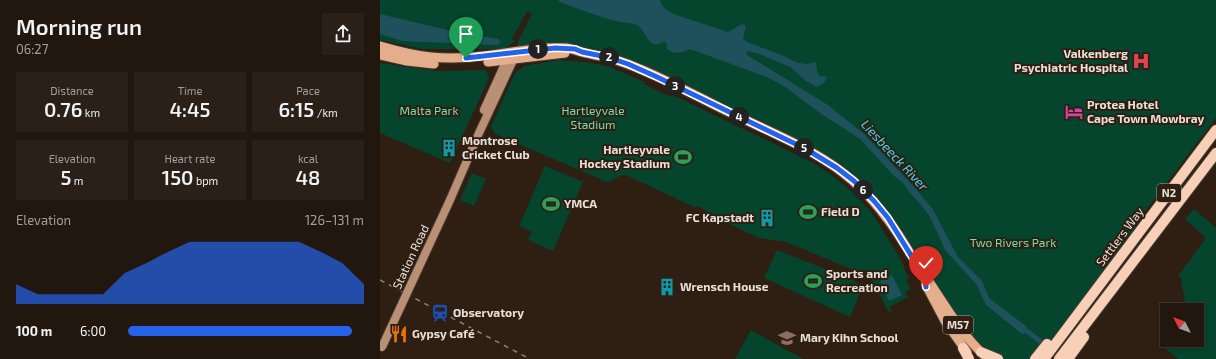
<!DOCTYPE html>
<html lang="en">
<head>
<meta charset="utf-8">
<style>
  body { margin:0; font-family:"Exo 2",sans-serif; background:#2a2017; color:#f1f3f6; height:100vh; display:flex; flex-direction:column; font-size:15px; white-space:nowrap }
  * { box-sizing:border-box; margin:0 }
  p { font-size:13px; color:#a29f9e }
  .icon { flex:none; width:22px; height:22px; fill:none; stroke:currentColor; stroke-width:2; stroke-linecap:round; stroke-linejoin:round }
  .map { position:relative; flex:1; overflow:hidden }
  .panel { display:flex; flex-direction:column; background:#22170e; width:380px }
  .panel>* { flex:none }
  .needle { width:26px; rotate:312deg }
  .tools { position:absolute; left:780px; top:303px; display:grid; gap:8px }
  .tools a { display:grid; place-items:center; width:44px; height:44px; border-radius:0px; background:#22170e; box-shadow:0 2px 6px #0003,0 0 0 1px #3f362e; font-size:20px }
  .pin { position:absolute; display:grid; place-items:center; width:34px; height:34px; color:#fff; margin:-41px -17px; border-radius:50% 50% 50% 0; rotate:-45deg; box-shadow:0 0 4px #0007 }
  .pin .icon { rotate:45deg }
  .km { position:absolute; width:20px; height:20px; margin:-10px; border-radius:50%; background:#222; color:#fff; font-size:11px; line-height:20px; text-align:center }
  .round { display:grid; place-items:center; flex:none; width:42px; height:42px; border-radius:0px; background:#2a2017 }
  .overview { display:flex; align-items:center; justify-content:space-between; height:68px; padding:0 16px }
  h1 { font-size:22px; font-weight:600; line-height:30px }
  .stats { display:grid; grid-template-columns:repeat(3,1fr); gap:6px; height:68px; padding:4px 16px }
  .stats div { display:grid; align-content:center; border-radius:0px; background:#2a2017; text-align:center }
  .stats b { font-size:20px; font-weight:600 }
  .stats small { font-size:11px; font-weight:400 }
  .stats p { font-size:11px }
  .chart { height:112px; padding:8px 16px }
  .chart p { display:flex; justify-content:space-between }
  .chart svg { width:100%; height:72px; margin-top:4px; fill:#2563eb; opacity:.7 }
  ul { padding:0 16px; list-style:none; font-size:13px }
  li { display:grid; grid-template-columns:64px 48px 1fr; align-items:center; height:30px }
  li i { height:10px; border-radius:5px; background:#2563eb }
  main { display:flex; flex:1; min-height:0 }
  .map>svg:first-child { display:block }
</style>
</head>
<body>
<main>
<section class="panel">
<div class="overview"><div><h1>Morning run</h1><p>06:27</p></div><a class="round"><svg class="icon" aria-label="share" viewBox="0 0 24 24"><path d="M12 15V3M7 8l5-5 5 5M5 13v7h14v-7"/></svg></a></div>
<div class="stats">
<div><p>Distance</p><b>0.76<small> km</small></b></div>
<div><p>Time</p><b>4:45</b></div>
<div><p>Pace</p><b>6:15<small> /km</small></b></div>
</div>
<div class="stats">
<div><p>Elevation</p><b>5<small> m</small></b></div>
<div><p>Heart rate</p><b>150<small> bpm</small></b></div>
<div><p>kcal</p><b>48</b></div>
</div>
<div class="chart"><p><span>Elevation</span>126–131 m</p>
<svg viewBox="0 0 160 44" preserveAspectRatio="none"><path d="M0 44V32L10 38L20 38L30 38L40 38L50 25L60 19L70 12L80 6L90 6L100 6L110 6L120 6L130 6L140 12L150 19L160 32V44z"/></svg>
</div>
<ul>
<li><b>100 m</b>6:00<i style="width:95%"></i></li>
</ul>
</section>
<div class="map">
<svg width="836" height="359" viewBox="0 0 836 359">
  <rect width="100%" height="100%" fill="#2e1f12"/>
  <g fill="#05442d">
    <path d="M0,0H836V118L760,218L743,254L709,292L658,356L652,359H618L601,352L515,229L457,168L275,76L202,52L137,51L138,41L152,14L147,11L132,39L135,41L124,49H43L0,40Z"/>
    <path d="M177,60L204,62L227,66L265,82L264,84L291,97L292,96L297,97L434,163L454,177L469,189L492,213L518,255L525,268L524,269L529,278L526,280L531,289L525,292L528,297L509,307L512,312L508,311L495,285L492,281L483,274L406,242L379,238L326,213L327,211L318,206L316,208L246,175C238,174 234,181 227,182L115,134L111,127L135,73L144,66Z"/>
    <path d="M0,63L56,71L106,70L109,78L70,163L0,133Z"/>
    <path d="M165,166L203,182L173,251L148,240L152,232L139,226Z"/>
    <path d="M92,173L106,179L94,206L80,200Z"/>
    <path d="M814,209L836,228V359H798L778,343L787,329V340H817V310H799L805,299L801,281L802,279L798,276L826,238L805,219Z"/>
    <path d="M397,250L471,279L483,286L470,317L384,278Z"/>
    <path d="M371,330L423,359H355Z"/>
  </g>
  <g fill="#1f515c">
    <path d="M178,0H280C281,7 287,10 293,14L348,32L362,24L366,26L363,39L369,43L404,56L418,63L427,64L436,62L437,72L440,76L447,77L444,83L437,87L426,81L410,67L377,53L368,51L366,53L367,55L448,105L484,134L535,188L552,208L578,257L602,281L609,298L646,326L648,332L642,334L606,305L597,285L565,250L559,236L550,217L538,201L531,194L522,182L514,176L480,139L440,113L404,86L387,77L310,49C301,53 296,55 287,49L286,42L284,41C266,53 268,27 254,24C248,22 242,23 236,21C217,16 198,9 180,2Z"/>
    <path d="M0,14L63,29L118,39L121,42L117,45L22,41L0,34Z"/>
    <path d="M512,275L522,295L509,301L500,281Z"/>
  </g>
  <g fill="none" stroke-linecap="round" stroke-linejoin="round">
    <path stroke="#1f515c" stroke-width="5" d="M648,332L681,357"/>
    <g stroke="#483a2e" stroke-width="10">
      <g id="secondary">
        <path d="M104,110L129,55"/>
        <path d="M70,200L99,133L136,54"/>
      </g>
    </g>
    <g stroke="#483a2e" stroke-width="11">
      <g id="primary">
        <path d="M0,46C38,57 63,61 103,56C131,53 159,46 187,48C193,49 197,51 202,52C216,56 229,57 242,62C280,75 317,97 353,114C394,134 440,151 474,182C505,209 524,243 545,278L550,283C567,309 583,336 606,357"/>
        <path d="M0,55L27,61L54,64"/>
        <path d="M108,62L185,53"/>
        <path d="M546,285L565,321L587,352"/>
      </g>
    </g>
    <g stroke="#483a2e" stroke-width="12">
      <g id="highway">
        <path d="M583,348L589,359"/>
        <path d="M601,352L618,359"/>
        <path d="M655,359L667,344"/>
        <path d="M664,359L836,130"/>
        <path d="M679,359L836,153"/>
        <path d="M688,359L704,337"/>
      </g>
    </g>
    <use href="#secondary" stroke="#b98f75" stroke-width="8"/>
    <use href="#primary" stroke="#e4ad8c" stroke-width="9"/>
    <use href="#highway" stroke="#f8d0b8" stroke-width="10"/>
    <path stroke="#8d8075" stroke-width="1.5" stroke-dasharray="5 5" stroke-linecap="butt" d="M0,280L150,359"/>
    <g stroke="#483a2e" stroke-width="10" stroke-linecap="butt">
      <path id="secondary-bridge" d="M2,347L70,200"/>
    </g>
    <use href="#secondary-bridge" stroke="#b98f75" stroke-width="8"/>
  </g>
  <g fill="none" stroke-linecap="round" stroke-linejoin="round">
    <g stroke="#fff" stroke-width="8">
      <path id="route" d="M86,58L175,48L195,49L202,52L227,57L248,64L275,76L426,149L457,168L474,181L494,201L508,218L521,239L545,278L546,287"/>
    </g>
    <use href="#route" stroke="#2563eb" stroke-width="5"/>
  </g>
  <defs>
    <g id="hospital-bare" transform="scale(1.38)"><path d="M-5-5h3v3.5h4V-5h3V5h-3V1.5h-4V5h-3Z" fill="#e0444e" stroke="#2e1f12" stroke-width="2.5" paint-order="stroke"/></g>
    <g id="hotel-bare" transform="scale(1.38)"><path d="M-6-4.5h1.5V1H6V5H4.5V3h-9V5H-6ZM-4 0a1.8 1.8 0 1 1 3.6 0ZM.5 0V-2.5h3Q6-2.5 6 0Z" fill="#d1479c" stroke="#2e1f12" stroke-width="2.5" paint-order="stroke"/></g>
    <g id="building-bare" transform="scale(1.38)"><path d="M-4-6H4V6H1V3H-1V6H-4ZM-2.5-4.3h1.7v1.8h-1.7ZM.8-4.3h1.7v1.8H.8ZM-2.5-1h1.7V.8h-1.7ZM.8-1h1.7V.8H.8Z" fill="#0f9aa8" stroke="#2e1f12" stroke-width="2.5" paint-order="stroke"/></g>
    <g id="stadium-bare" transform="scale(1.38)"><path d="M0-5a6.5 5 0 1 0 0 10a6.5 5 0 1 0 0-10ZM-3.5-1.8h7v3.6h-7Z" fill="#2e9e5b" stroke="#2e1f12" stroke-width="2.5" paint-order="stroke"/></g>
    <g id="station-bare" transform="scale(1.38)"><path d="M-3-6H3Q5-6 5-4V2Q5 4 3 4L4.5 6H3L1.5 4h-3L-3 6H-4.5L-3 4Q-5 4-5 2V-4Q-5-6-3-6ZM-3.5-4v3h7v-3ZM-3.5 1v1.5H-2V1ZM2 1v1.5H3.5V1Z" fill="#1a4fb4" stroke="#2e1f12" stroke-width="2.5" paint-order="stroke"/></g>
    <g id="restaurant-bare" transform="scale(1.38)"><path d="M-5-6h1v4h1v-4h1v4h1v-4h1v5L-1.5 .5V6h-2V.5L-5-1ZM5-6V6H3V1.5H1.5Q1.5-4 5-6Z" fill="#e8710a" stroke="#2e1f12" stroke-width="2.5" paint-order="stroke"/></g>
    <g id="school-bare" transform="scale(1.38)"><path d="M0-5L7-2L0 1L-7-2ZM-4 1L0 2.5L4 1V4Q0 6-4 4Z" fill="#8d6e63" stroke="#2e1f12" stroke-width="2.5" paint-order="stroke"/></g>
  </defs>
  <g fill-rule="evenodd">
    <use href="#hospital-bare" x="761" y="61"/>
    <use href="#hotel-bare" x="694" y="112"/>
    <use href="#building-bare" x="69" y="148"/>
    <use href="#stadium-bare" x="303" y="157"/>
    <use href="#stadium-bare" x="171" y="204"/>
    <use href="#stadium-bare" x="428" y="212"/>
    <use href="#building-bare" x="387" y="218"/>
    <use href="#stadium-bare" x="433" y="281"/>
    <use href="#building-bare" x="287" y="287"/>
    <use href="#station-bare" x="60" y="313"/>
    <use href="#restaurant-bare" x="19" y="334"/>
    <use href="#school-bare" x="407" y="338"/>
  </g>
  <g text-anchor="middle" stroke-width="4" stroke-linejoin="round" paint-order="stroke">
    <g fill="#2e1f12" stroke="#b2a69c" stroke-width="1">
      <rect x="777" y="184" width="24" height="18" rx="3"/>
      <rect x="563" y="316" width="30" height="18" rx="3"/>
    </g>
    <g font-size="11" font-weight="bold" fill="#eae0d7">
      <text x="789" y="197">N2</text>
      <text x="578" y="329">M57</text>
    </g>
    <g font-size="12" font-weight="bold" fill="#eae0d7" stroke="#2e1f12" text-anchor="start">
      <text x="748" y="58" text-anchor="end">Valkenberg<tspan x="748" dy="14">Psychiatric Hospital</tspan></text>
      <text x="707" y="109">Protea Hotel<tspan x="707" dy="14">Cape Town Mowbray</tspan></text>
      <text x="82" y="145">Montrose<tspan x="82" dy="14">Cricket Club</tspan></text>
      <text x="290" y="154" text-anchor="end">Hartleyvale<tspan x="290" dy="14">Hockey Stadium</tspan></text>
      <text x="184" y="208">YMCA</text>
      <text x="441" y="216">Field D</text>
      <text x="374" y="222" text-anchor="end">FC Kapstadt</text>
      <text x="446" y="278">Sports and<tspan x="446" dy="14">Recreation</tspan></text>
      <text x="300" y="291">Wrensch House</text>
      <text x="73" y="317">Observatory</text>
      <text x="32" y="338">Gypsy Café</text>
      <text x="420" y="342">Mary Kihn School</text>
    </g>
    <g font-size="12" fill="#74e0af" stroke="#2e1f12">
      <text x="49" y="115">Malta Park</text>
      <text x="213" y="115">Hartleyvale<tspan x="213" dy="14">Stadium</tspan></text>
      <text x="633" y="247">Two Rivers Park</text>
    </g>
    <g font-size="12" fill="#eae0d7" stroke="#2e1f12">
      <text transform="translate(740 237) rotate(-53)" y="4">Settlers Way</text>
      <text transform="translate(31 257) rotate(-65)" y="4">Station Road</text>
    </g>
    <g font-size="13" font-style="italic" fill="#4cd7f3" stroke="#2e1f12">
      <text transform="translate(515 155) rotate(47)" y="5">Liesbeeck River</text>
    </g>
  </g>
</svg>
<div class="tools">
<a><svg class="needle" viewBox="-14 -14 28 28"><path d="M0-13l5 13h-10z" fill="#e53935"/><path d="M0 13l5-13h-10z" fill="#a29f9e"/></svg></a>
</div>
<div class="pin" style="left:86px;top:58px;background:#1e9e55"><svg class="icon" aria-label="arrive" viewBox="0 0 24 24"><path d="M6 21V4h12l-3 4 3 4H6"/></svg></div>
<div class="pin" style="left:546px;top:287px;background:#d93025"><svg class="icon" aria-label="check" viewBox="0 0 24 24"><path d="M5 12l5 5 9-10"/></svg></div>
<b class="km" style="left:158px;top:49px">1</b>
<b class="km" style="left:229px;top:57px">2</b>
<b class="km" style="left:295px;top:86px">3</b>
<b class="km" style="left:359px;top:117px">4</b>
<b class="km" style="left:424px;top:148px">5</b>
<b class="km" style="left:483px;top:190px">6</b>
</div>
</main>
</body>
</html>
